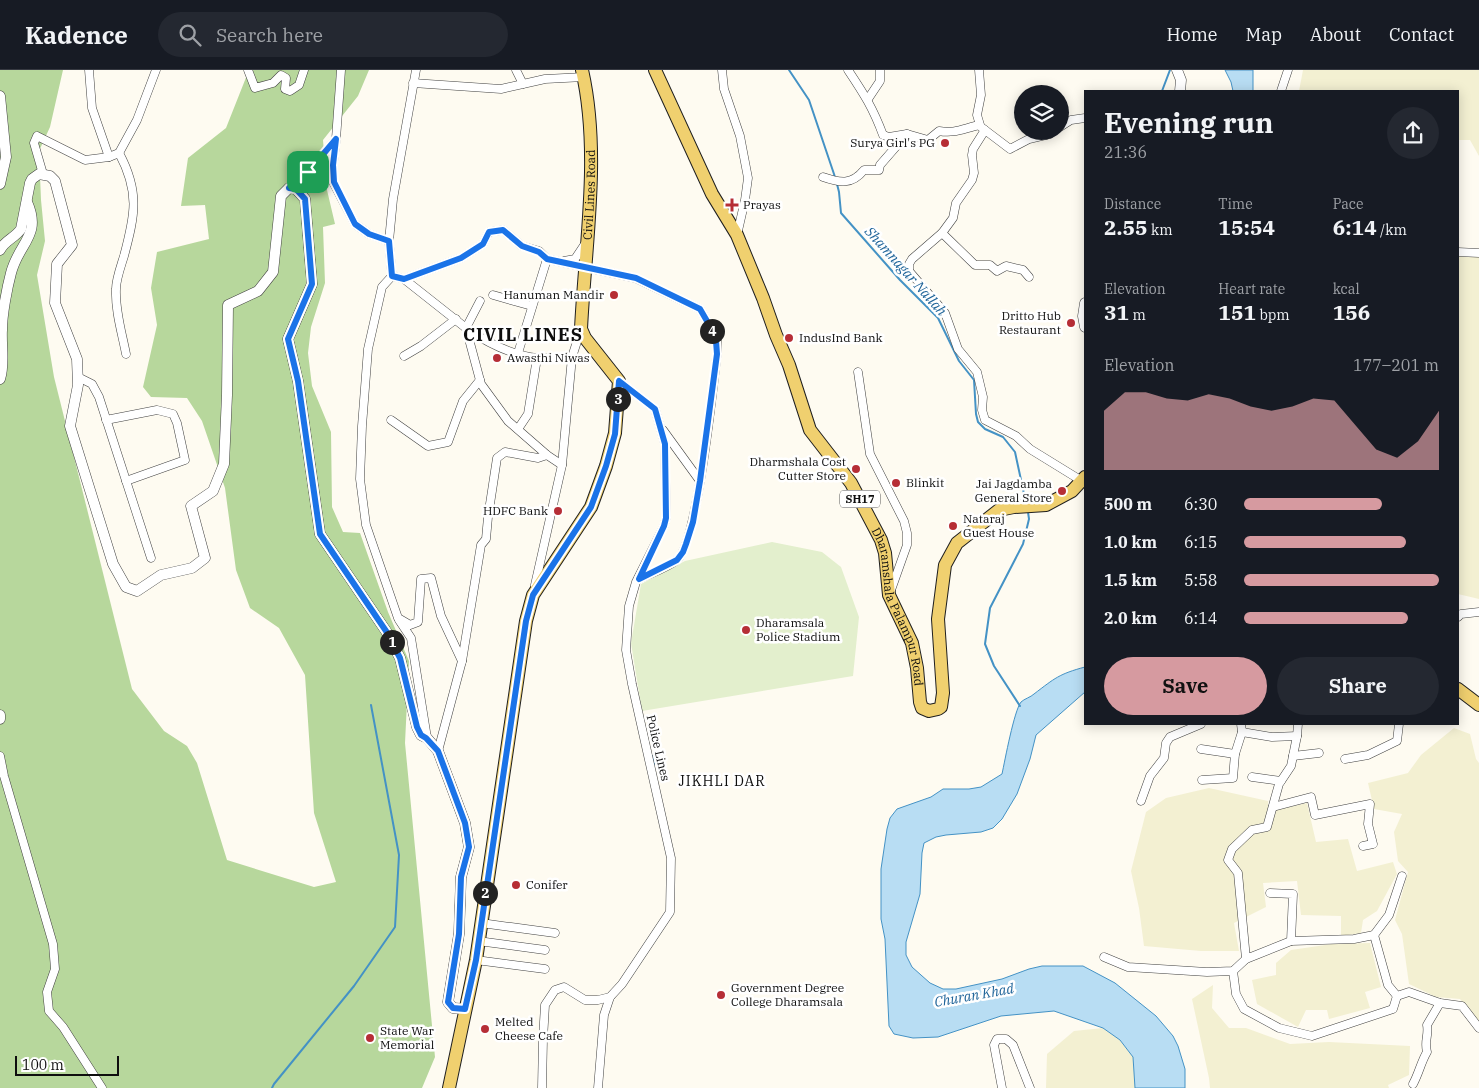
<!DOCTYPE html>
<html lang="en">
<head>
<meta charset="utf-8">
<style>
  body { margin:0; font-family:"IBM Plex Serif",serif; background:#242831; color:#f1f3f6; height:100vh; display:flex; flex-direction:column; font-size:19px; white-space:nowrap }
  * { box-sizing:border-box; margin:0 }
  p { font-size:16px; color:#9ea1a6 }
  .icon { flex:none; width:28px; height:28px; fill:none; stroke:currentColor; stroke-width:2; stroke-linecap:round; stroke-linejoin:round }
  .map { position:relative; flex:1; overflow:hidden }
  .sheet { position:absolute; left:1084px; top:20px; width:375px; height:635px; display:flex; flex-direction:column; background:#171b24; border-radius:0px; box-shadow:0 2px 12px #0003 }
  .sheet>* { flex:none }
  .controls { position:absolute; left:1014px; top:15px; display:grid; gap:10px }
  .controls a { display:grid; place-items:center; width:55px; height:55px; border-radius:50%; background:#171b24; box-shadow:0 2px 12px #0003; font-size:25px }
  .scale { position:absolute; left:15px; bottom:12px; width:104px; box-sizing:border-box; padding-left:5px; border:2px solid #0e0e0e; border-top:0; font-size:14px; line-height:18px; white-space:nowrap; color:#0e0e0e; -webkit-text-stroke:4px #fff; paint-order:stroke }
  .pin { position:absolute; display:grid; place-items:center; width:42px; height:42px; color:#fff; margin:-21px; border-radius:10px; box-shadow:0 2px 8px #0006 }
  .km { position:absolute; width:25px; height:25px; margin:-12px; border-radius:50%; background:#222; color:#fff; font-size:14px; line-height:25px; text-align:center }
  .round { display:grid; place-items:center; flex:none; width:52px; height:52px; border-radius:26px; background:#242831 }
  .headline { display:flex; align-items:center; justify-content:space-between; height:85px; padding:0 20px }
  h1 { font-size:28px; font-weight:700; line-height:38px }
  .stats { display:grid; grid-template-columns:repeat(3,1fr); gap:8px; height:85px; padding:5px 20px }
  .stats div { display:grid; align-content:center }
  .stats b { font-size:21px; font-weight:700 }
  .stats small { font-size:14px; font-weight:400 }
  .stats p { font-size:14px }
  .chart { height:140px; padding:10px 20px }
  .chart p { display:flex; justify-content:space-between }
  .chart svg { width:100%; height:90px; margin-top:5px; fill:#d69aa0; opacity:.7 }
  .action { display:flex; gap:10px; margin-top:auto; padding:10px 20px }
  .action a { flex:1; height:58px; border-radius:30px; background:#d69aa0; color:#111; font-size:20px; font-weight:700; line-height:58px; text-align:center }
  .action a+a { background:#242831; color:#f1f3f6 }
  ul { padding:0 20px; list-style:none; font-size:16px }
  li { display:grid; grid-template-columns:80px 60px 1fr; align-items:center; height:38px }
  li i { height:12px; border-radius:6px; background:#d69aa0 }
  header { display:flex; align-items:center; gap:30px; box-sizing:border-box; height:70px; padding:0 25px; background:#171b24; border-bottom:1px solid #363941 }
  header strong { font-size:24px }
  nav { display:flex; gap:28px; margin-inline-start:auto; font-size:18px }
  .search { width:350px; height:45px; background:#242831; display:flex; align-items:center; gap:12px; box-sizing:border-box; padding:0 18px; border-radius:28px; color:#9ea1a6; font-size:19px }
  .map>svg:first-child { display:block }
</style>
</head>
<body>
<header>
<strong>Kadence</strong>
<div class="search"><svg class="icon" aria-label="search" viewBox="0 0 24 24"><circle cx="10" cy="10" r="6"/><path d="M15 15l6 6"/></svg>Search here</div>
<nav><a>Home</a><a>Map</a><a>About</a><a>Contact</a></nav>
</header>
<div class="map">
<svg width="1479" height="1018" viewBox="0 0 1479 1018">
  <rect width="100%" height="100%" fill="#fefbf1"/>
  <g fill="#f3f0d2">
    <path d="M1303,0H1479V86L1470,70H1458V21H1299Z"/>
    <path d="M1458,180L1479,182V529L1458,524Z"/>
    <path d="M1454,658L1470,664L1476,689L1479,693V952L1460,929L1436,927L1409,914L1402,864L1395,850L1408,802L1398,791L1394,762L1402,744L1374,739L1368,713L1408,703L1421,685Z"/>
    <path d="M1209,718L1268,731V742L1307,733L1316,772L1348,769L1357,801L1393,792L1397,804L1377,841L1363,850L1361,863L1341,866V846L1301,845L1297,811L1263,813L1266,837L1234,853L1239,881H1201L1144,876L1139,838L1131,801L1146,742L1166,728Z"/>
    <path d="M1370,873L1381,917L1365,922L1370,938L1329,949L1327,940H1306L1298,957L1257,934L1252,910L1276,905V893L1291,880L1332,874Z"/>
    <path d="M1213,915L1212,938L1229,958H1246L1290,974L1329,972L1410,976L1409,1005L1388,1015L1389,1018H1210L1209,1008L1192,929Z"/>
    <path d="M1103,958L1120,970L1133,987L1135,1018H1046L1047,984L1074,961Z"/>
  </g>
  <path fill="#b7d79c" d="M0,0H63L50,57L39,81L41,130L45,171L37,205L54,307L132,619L164,661L187,676L197,693L227,790L314,817L336,812L314,743L305,605L279,558L250,538L236,500L225,418L202,351L187,328L151,327L143,317L157,255L151,218L157,182L209,169L205,135L181,136L188,88L226,58L249,0H369L358,26L323,70L327,120L335,154L323,157L325,213L311,257L308,283L312,316L331,362L332,437L343,462L360,463L388,542L409,591L405,673L435,987L422,1018H0Z"/>
  <path fill="#e3efcd" d="M772,472L822,482L841,497L859,547L853,606L642,641L631,573L641,514L685,491Z"/>
  <g fill="#b8ddf3" stroke="#4492c5">
    <path d="M1225,0H1253V21H1233L1231,12Z"/>
    <path d="M1085,597V622L1036,665L1030,689L1017,724L1002,749L993,758L981,762L946,765L936,767L924,773L922,783L920,824L906,872V885L912,897L930,913L943,919H956L1002,909L1029,899L1042,896H1083L1115,913L1156,946L1173,966L1178,976L1185,999V1018H1135L1133,987L1120,970L1103,958L1054,941L1001,946L938,967L913,968L894,964L889,956L885,869L881,849V799L887,759L890,748L897,739L931,727L943,719H969L981,717L1002,704C1005,690 1014,641 1021,632C1024,629 1031,627 1034,624C1055,608 1059,604 1085,597Z"/>
  </g>
  <g fill="none" stroke-linecap="round" stroke-linejoin="round">
    <g stroke="#4492c5" stroke-width="2">
      <path d="M789,0L809,30L835,107"/>
      <path d="M1162,21L1170,0"/>
      <path d="M837,114L839,122L841,143L900,210L938,248L959,291L974,310L976,344L978,352L985,359L1003,367L1015,382L1026,433"/>
      <path d="M1020,636L994,596L985,574L990,538L1023,474L1029,449L1028,442"/>
      <path d="M652,686L654,694"/>
      <path d="M272,1018L274,1014L354,916L395,857L399,785L371,635"/>
    </g>
    <g stroke="#414141" stroke-width="9">
      <g id="minor">
        <path d="M89,0L92,38L109,87"/>
        <path d="M248,0L255,18L273,13L281,5L286,8L285,19L290,21L299,15L304,0"/>
        <path d="M416,0L393,129L389,171L392,206L404,209L461,188L483,174L489,162L503,160L522,176L539,181L547,189L635,208L700,239L711,258L717,271V284C713,317 697,474 677,490C666,498 651,503 639,509"/>
        <path d="M516,0L523,14"/>
        <path d="M722,0L724,19L740,66L748,108L745,130L737,165"/>
        <path d="M848,0C864,24 873,38 883,65L889,67L907,64L928,70L939,61C955,64 964,58 980,55L977,45L981,25L979,0"/>
        <path d="M413,13L501,19L545,9L584,7"/>
        <path d="M1281,21L1288,0"/>
        <path d="M868,29L880,11V0"/>
        <path d="M981,57L1010,79L1029,69L1050,64L1054,61"/>
        <path d="M1060,57L1071,50L1085,48"/>
        <path d="M985,60L973,79L972,85L974,103L972,110L956,133L953,148L942,163L912,189L909,194V201L945,243L958,279L977,302L983,327L982,340L985,350L1016,366L1030,379L1082,411"/>
        <path d="M336,70L333,95V112L355,154L369,164L389,171"/>
        <path d="M119,83C140,122 135,145 124,186C121,196 116,209 116,219C115,241 122,263 126,284"/>
        <path d="M43,104L34,73L37,66L85,90L109,87L119,83L137,50L156,0"/>
        <path d="M823,107C840,113 852,115 864,100H879L880,95L907,64"/>
        <path d="M289,118L308,102L336,69L341,0"/>
        <path d="M942,163L975,195H990L997,201L1006,196L1023,200L1029,207"/>
        <path d="M1458,182L1479,183"/>
        <path d="M564,191L575,189L585,174"/>
        <path d="M392,206L382,217L368,279L362,356L360,409L366,455L398,548L410,555L418,552L421,509L431,508L441,546L462,591L438,681"/>
        <path d="M404,209L466,258L481,314L508,351L547,385L562,395"/>
        <path d="M493,225L532,236"/>
        <path d="M480,231L466,258C486,272 512,285 537,288C549,289 561,288 572,287"/>
        <path d="M518,283L547,189"/>
        <path d="M404,286L421,276L456,249"/>
        <path d="M858,302L870,384L904,451L907,463V475L891,520"/>
        <path d="M78,307L92,314L99,327L151,488"/>
        <path d="M106,350L157,340L173,344L177,353L185,390L126,411"/>
        <path d="M391,350L428,376L448,372L463,331L480,310"/>
        <path d="M518,359L528,344L537,288"/>
        <path d="M663,360L700,411"/>
        <path d="M535,515L562,395L572,287L581,259"/>
        <path d="M1458,547L1461,544L1479,542"/>
        <path d="M399,550L411,568L427,668"/>
        <path d="M462,591L481,475L486,469L488,447L497,388L505,382L538,388L547,385"/>
        <path d="M1298,654L1297,666L1291,696L1279,714L1267,757L1252,760L1232,779L1228,790L1238,803L1246,889L1291,871L1354,869L1374,865L1388,915L1397,926L1409,922L1440,933L1462,936L1479,958"/>
        <path d="M1242,662L1272,667L1297,666"/>
        <path d="M1201,679L1235,684"/>
        <path d="M0,686L4,706L53,874L55,899L47,922L49,941L63,957L102,1018"/>
        <path d="M1293,686L1319,683"/>
        <path d="M1345,689L1368,685L1397,671L1399,654"/>
        <path d="M1252,707L1281,711"/>
        <path d="M1202,710L1233,708L1235,684L1242,662L1241,654"/>
        <path d="M1141,731L1150,706L1164,688L1166,673L1170,667L1201,654"/>
        <path d="M1273,737L1311,727L1315,745L1370,734L1368,754L1373,774L1363,776"/>
        <path d="M1270,823L1293,824L1291,871"/>
        <path d="M481,853L555,863"/>
        <path d="M1374,865L1389,845L1402,806"/>
        <path d="M478,871L545,880"/>
        <path d="M1104,887L1128,897L1207,902L1233,901L1246,889"/>
        <path d="M476,890L545,899"/>
        <path d="M1233,901L1236,924L1244,939L1279,958L1312,966L1393,939L1397,926"/>
        <path d="M1413,1014C1419,1003 1421,992 1427,982C1424,971 1429,965 1427,955L1440,933"/>
        <path d="M542,1018L543,969L545,935L555,920L564,917L585,930H598L610,927L622,914L670,842L671,788L632,614L626,580L629,536L636,512L664,456L666,448L665,374L655,339L619,311"/>
        <path d="M598,1018L604,945L610,927"/>
        <path d="M1002,1018L994,975L997,969H1006L1013,975L1030,1018"/>
      </g>
    </g>
    <g stroke="#414141" stroke-width="11">
      <g id="tertiary">
        <path d="M1177,0L1181,10L1180,21"/>
        <path d="M0,26L6,87L0,114"/>
        <path d="M0,180C5,170 15,168 21,159L30,113L32,109L39,104L50,106L55,111L72,175L57,194L55,233L77,289L78,315L70,356L113,494L126,517L137,521L161,505L192,498L205,488L191,436L213,421L224,394L227,325L228,235L258,221L273,202L281,126L289,118L296,119L305,129L312,214L288,269L298,311L320,464L386,561L400,588L417,657L421,665L427,668L438,681L465,753L469,777L461,807L459,864L448,932L453,938L465,939"/>
        <path d="M1085,233L1083,246L1085,257"/>
        <path d="M0,309C5,294 1,276 2,260C2,244 7,218 11,203C19,172 42,166 27,132"/>
        <path d="M0,645V649"/>
      </g>
    </g>
    <g stroke="#1f1f1f" stroke-width="14">
      <g id="primary">
        <path id="s1" d="M655,0L712,124L737,165L763,228L776,265L789,295L810,360L851,413L881,470L885,483L889,525L912,573L917,598L920,632L922,638L929,641L938,639L941,637L943,623L938,549L945,495L957,473L999,440L1014,437L1046,435L1072,421L1085,407"/>
        <path d="M1458,619L1479,635"/>
        <path id="s2" d="M449,1018L476,890L526,551L533,525L591,437L606,396L615,363L619,311L585,268L581,259C585,175 601,83 582,0"/>
      </g>
    </g>
    <use href="#minor" stroke="#fff" stroke-width="8"/>
    <use href="#tertiary" stroke="#fff" stroke-width="10"/>
    <use href="#primary" stroke="#f0d06f" stroke-width="12"/>
  </g>
  <g fill="none" stroke-linecap="round" stroke-linejoin="round">
    <g stroke="#fff" stroke-width="10">
      <path id="route" d="M336,69L333,95L334,112L355,154L369,164L389,171L392,206L404,209L461,188L483,174L489,162L503,160L522,176L539,182L547,189L636,208L700,239L711,258L716,271L717,284L700,411L693,452L686,474L683,482L677,490L639,509L664,456L666,448L665,374L655,339L619,311L615,364L606,396L591,437L533,525L526,551L476,890L465,939L453,938L448,932L459,864L461,807L469,777L465,753L438,681L426,668L421,665L417,657L400,588L386,561L320,464L298,311L288,269L312,214L305,129L296,119L289,118L308,102Z"/>
    </g>
    <use href="#route" stroke="#1a73e8" stroke-width="6"/>
  </g>
  <g fill="#b62e36" stroke="#fff" stroke-width="2">
    <circle cx="945" cy="73" r="5"/>
    <path d="M729.5 127.5h5v5h5v5h-5v5h-5v-5h-5v-5h5z"/>
    <circle cx="614" cy="225" r="5"/>
    <circle cx="1071" cy="253" r="5"/>
    <circle cx="789" cy="268" r="5"/>
    <circle cx="497" cy="288" r="5"/>
    <circle cx="856" cy="399" r="5"/>
    <circle cx="896" cy="413" r="5"/>
    <circle cx="1062" cy="421" r="5"/>
    <circle cx="558" cy="441" r="5"/>
    <circle cx="953" cy="456" r="5"/>
    <circle cx="746" cy="560" r="5"/>
    <circle cx="516" cy="815" r="5"/>
    <circle cx="721" cy="925" r="5"/>
    <circle cx="485" cy="959" r="5"/>
    <circle cx="370" cy="968" r="5"/>
  </g>
  <g text-anchor="middle" stroke-width="5" stroke-linejoin="round" paint-order="stroke">
    <rect fill="#fff" stroke="#565656" stroke-width="1" x="840" y="420.5" width="40" height="17" rx="4"/>
    <g font-size="11" font-weight="bold" fill="#0e0e0e">
      <text x="860" y="433">SH17</text>
    </g>
    <g font-size="12" fill="#0e0e0e" stroke="#fff" text-anchor="start">
      <text x="935" y="77" text-anchor="end">Surya Girl's PG</text>
      <text x="743" y="139">Prayas</text>
      <text x="604" y="229" text-anchor="end">Hanuman Mandir</text>
      <text x="1061" y="250" text-anchor="end">Dritto Hub<tspan x="1061" dy="14">Restaurant</tspan></text>
      <text x="799" y="272">IndusInd Bank</text>
      <text x="507" y="292">Awasthi Niwas</text>
      <text x="846" y="396" text-anchor="end">Dharmshala Cost<tspan x="846" dy="14">Cutter Store</tspan></text>
      <text x="906" y="417">Blinkit</text>
      <text x="1052" y="418" text-anchor="end">Jai Jagdamba<tspan x="1052" dy="14">General Store</tspan></text>
      <text x="548" y="445" text-anchor="end">HDFC Bank</text>
      <text x="963" y="453">Nataraj<tspan x="963" dy="14">Guest House</tspan></text>
      <text x="756" y="557">Dharamsala<tspan x="756" dy="14">Police Stadium</tspan></text>
      <text x="526" y="819">Conifer</text>
      <text x="731" y="922">Government Degree<tspan x="731" dy="14">College Dharamsala</tspan></text>
      <text x="495" y="956">Melted<tspan x="495" dy="14">Cheese Cafe</tspan></text>
      <text x="380" y="965">State War<tspan x="380" dy="14">Memorial</tspan></text>
    </g>
    <g font-size="12" fill="#0e0e0e" stroke="#fff">
      <text dy="4" stroke="none"><textPath href="#s2" startOffset="935">Civil Lines Road</textPath></text>
      <text dy="4" stroke="none"><textPath href="#s1" startOffset="594">Dharamshala Palampur Road</textPath></text>
      <text transform="translate(658 678) rotate(77)" y="4">Police Lines</text>
    </g>
    <g font-size="14" font-style="italic" fill="#1f6499" stroke="#fff">
      <text transform="translate(906 201) rotate(48)" y="5">Shamnagar Nallah</text>
      <text transform="translate(974 925) rotate(-10)" y="5">Churan Khad</text>
    </g>
    <g font-size="14" letter-spacing="1" fill="#0e0e0e" stroke="#fff">
      <text x="722" y="716">JIKHLI DAR</text>
    </g>
    <g font-size="18" font-weight="bold" letter-spacing="1" fill="#0e0e0e" stroke="#fff">
      <text x="523" y="271">CIVIL LINES</text>
    </g>
  </g>
</svg>
<div class="controls">
<a><svg class="icon" aria-label="layers" viewBox="0 0 24 24"><path d="M12 4l9 5-9 5-9-5zM3 14l9 5 9-5"/></svg></a>
</div>
<div class="scale">100 m</div>
<div class="pin" style="left:308px;top:102px;background:#1e9e55"><svg class="icon" aria-label="arrive" viewBox="0 0 24 24"><path d="M6 21V4h12l-3 4 3 4H6"/></svg></div>
<b class="km" style="left:392px;top:572px">1</b>
<b class="km" style="left:485px;top:823px">2</b>
<b class="km" style="left:618px;top:329px">3</b>
<b class="km" style="left:712px;top:261px">4</b>
<section class="sheet">
<div class="headline"><div><h1>Evening run</h1><p>21:36</p></div><a class="round"><svg class="icon" aria-label="share" viewBox="0 0 24 24"><path d="M12 15V3M7 8l5-5 5 5M5 13v7h14v-7"/></svg></a></div>
<div class="stats">
<div><p>Distance</p><b>2.55<small> km</small></b></div>
<div><p>Time</p><b>15:54</b></div>
<div><p>Pace</p><b>6:14<small> /km</small></b></div>
</div>
<div class="stats">
<div><p>Elevation</p><b>31<small> m</small></b></div>
<div><p>Heart rate</p><b>151<small> bpm</small></b></div>
<div><p>kcal</p><b>156</b></div>
</div>
<div class="chart"><p><span>Elevation</span>177–201 m</p>
<svg viewBox="0 0 160 44" preserveAspectRatio="none"><path d="M0 44V15L10 6L20 6L30 9L40 10L50 7L60 9L70 13L80 15L90 13L100 9L110 10L120 22L130 34L140 38L150 30L160 15V44z"/></svg>
</div>
<ul>
<li><b>500 m</b>6:30<i style="width:71%"></i></li>
<li><b>1.0 km</b>6:15<i style="width:83%"></i></li>
<li><b>1.5 km</b>5:58<i style="width:100%"></i></li>
<li><b>2.0 km</b>6:14<i style="width:84%"></i></li>
</ul>
<div class="action"><a>Save</a><a>Share</a></div>
</section>
</div>
</body>
</html>
